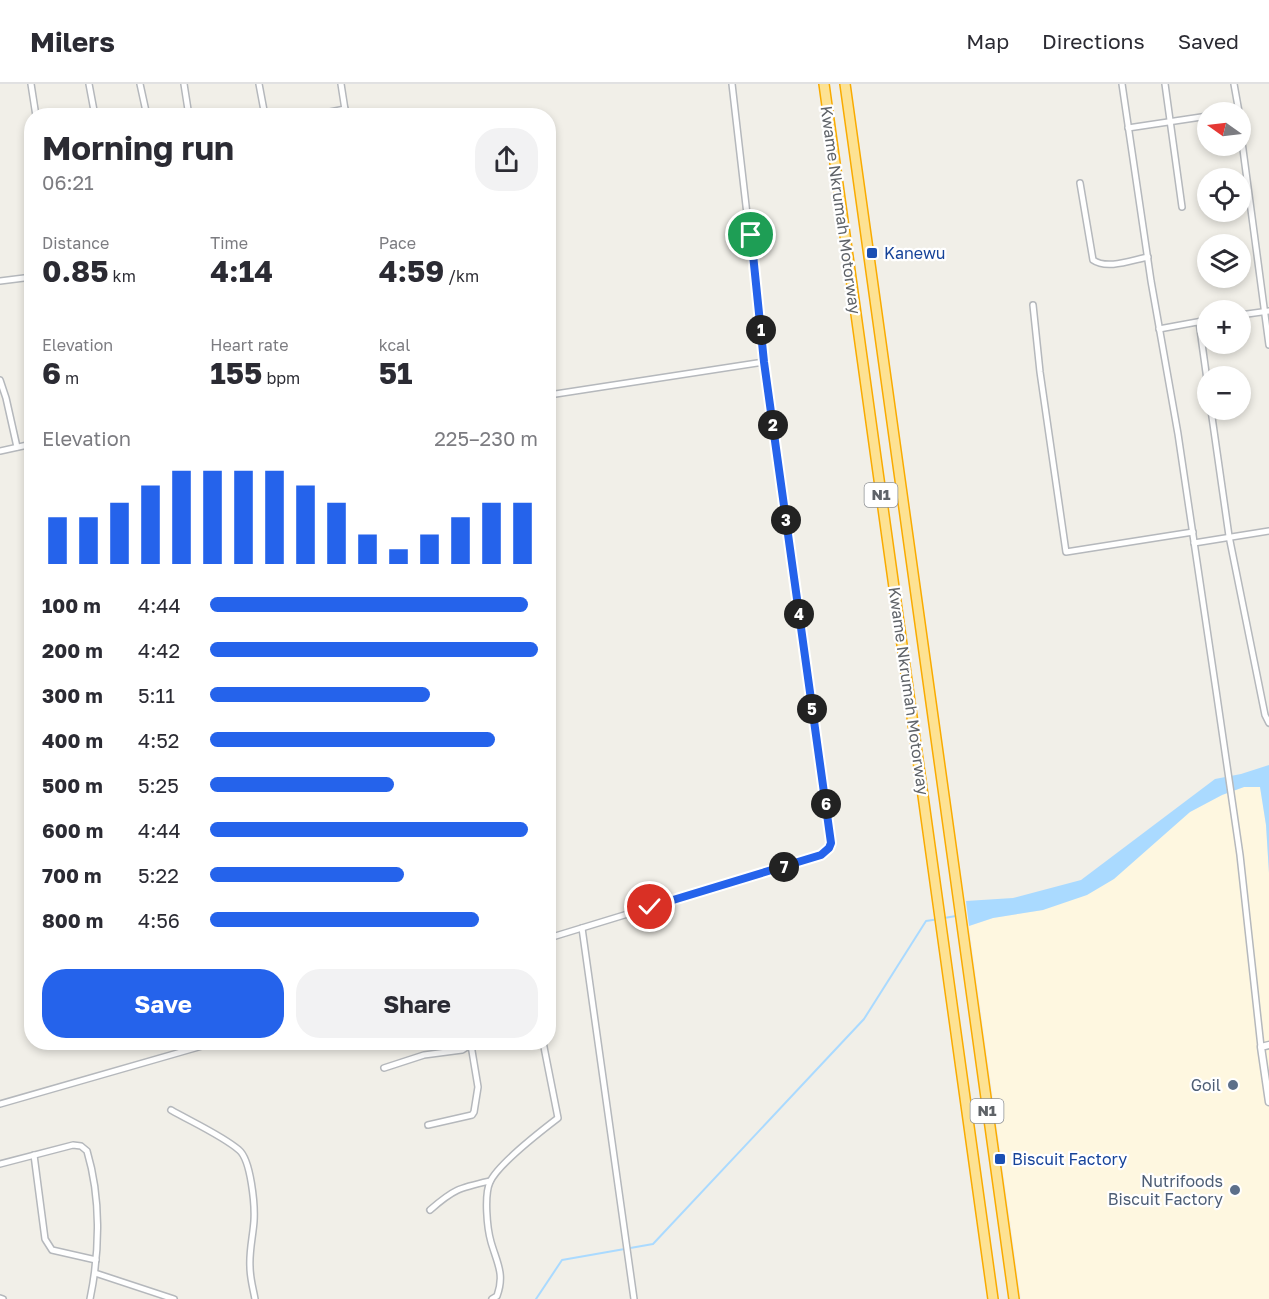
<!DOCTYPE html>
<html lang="en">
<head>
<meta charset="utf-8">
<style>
  body { margin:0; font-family:"Golos Text",sans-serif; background:#f2f2f3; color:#2b2b33; height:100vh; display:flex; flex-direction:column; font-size:22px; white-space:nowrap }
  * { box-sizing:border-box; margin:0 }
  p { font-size:20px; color:#7c7c81 }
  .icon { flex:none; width:33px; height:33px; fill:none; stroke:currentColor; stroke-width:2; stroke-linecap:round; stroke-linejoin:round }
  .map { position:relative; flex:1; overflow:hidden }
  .side { position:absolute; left:24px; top:24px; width:532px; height:942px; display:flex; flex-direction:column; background:#fff; border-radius:24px; box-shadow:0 3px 9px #0003 }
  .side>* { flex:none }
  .needle { width:39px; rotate:284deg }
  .tools { position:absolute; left:1197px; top:18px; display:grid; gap:12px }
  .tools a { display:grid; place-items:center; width:54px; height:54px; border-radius:50%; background:#fff; box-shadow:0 3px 9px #0003; font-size:30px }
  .pin { position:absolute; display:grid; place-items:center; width:51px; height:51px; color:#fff; margin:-26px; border:3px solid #fff; border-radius:50%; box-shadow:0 2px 6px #0007 }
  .km { position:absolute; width:30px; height:30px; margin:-15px; border-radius:50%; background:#222; color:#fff; font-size:16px; line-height:30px; text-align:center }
  .round { display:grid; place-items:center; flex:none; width:63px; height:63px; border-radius:24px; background:#f2f2f3 }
  .head { display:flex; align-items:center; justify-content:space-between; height:102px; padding:0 18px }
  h1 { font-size:33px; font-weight:700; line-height:45px }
  .figures { display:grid; grid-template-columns:repeat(3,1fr); gap:9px; height:102px; padding:6px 18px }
  .figures div { display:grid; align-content:center }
  .figures b { font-size:30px; font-weight:700 }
  .figures small { font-size:16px; font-weight:400 }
  .figures p { font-size:16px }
  .chart { height:168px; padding:12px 18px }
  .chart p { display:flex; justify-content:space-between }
  .chart svg { width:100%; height:108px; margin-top:6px; stroke:#2563eb; stroke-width:6 }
  .action { display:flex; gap:12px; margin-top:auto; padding:12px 18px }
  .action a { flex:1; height:69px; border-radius:24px; background:#2563eb; color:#fff; font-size:24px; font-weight:700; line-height:69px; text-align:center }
  .action a+a { background:#f2f2f3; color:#2b2b33 }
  ul { padding:0 18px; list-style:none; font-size:20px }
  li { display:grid; grid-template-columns:96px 72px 1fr; align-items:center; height:45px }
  li i { height:15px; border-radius:8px; background:#2563eb }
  header { display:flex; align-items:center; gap:36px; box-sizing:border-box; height:84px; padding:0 30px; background:#fff; border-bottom:2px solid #e1e1e2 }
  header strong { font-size:28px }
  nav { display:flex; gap:33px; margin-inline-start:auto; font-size:21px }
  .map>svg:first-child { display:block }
</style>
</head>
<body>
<header>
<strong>Milers</strong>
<nav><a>Map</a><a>Directions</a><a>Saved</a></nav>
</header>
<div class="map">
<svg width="1269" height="1215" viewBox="0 0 1269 1215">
  <rect width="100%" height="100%" fill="#f1efe8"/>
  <path fill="#fef7e0" d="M1260,702L1266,741L1269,789V1215H1021L969,842L993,834L1043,826L1164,750L1190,728L1222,711L1244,703Z"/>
  <path fill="#aadaff" d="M1269,681V789L1266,741L1260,703H1244L1222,711L1190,728L1114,795L1087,811L1043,826L993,834L969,842L966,817L1013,814L1081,796L1215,695L1241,690Z"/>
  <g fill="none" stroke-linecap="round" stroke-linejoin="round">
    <g stroke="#aadaff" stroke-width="2">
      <path d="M944,834L956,832"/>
      <path d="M536,1215L562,1176L653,1160L864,935L926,837L939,835"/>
    </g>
    <g stroke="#b5b8bc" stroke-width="8">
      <g id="minor">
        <path d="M31,0L36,32"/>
        <path d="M89,0L95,32"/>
        <path d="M140,0L147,32"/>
        <path d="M184,0L189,32"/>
        <path d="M259,0L265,32"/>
        <path d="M341,0L346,32"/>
        <path d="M1122,0L1151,197L1178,350L1216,606L1240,771L1261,963"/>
        <path d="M1165,0L1182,123"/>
        <path d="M1234,0L1239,28"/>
        <path d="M310,32L345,25"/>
        <path d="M1240,43L1269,261"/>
        <path d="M1128,44L1208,32"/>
        <path d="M1080,99L1093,176C1107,186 1132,176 1148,173"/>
        <path d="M0,197L32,193"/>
        <path d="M1033,221L1040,288L1066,468L1193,448"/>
        <path d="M1240,231L1269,227"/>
        <path d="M1199,238L1208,303"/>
        <path d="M1159,245L1208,236"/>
        <path d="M0,296L6,314L17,363"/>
        <path d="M549,311L764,278"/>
        <path d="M1211,326L1229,452L1265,631L1269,639"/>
        <path d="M0,367L32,360"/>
        <path d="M1194,459L1269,447"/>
        <path d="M582,844L634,1215"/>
        <path d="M549,854L821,771L829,764L831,759L764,278L732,0"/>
        <path d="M384,984L424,971L462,966L475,958"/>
        <path d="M0,1020L216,958"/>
        <path d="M171,1026C190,1037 223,1052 239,1066C251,1076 255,1121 254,1137C253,1152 249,1167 250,1183C250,1194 253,1204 255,1215"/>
        <path d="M428,1041L472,1031L474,1028L478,1003L471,961"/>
        <path d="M34,1071L45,1155L52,1166L96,1176"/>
        <path d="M0,1080L73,1061L81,1062L87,1067C101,1114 100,1167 90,1215"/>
        <path d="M430,1126C454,1105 459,1104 490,1097"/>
        <path d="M95,1189L174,1215"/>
        <path d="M0,1214L3,1215"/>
        <path d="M492,1215L497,1212C505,1190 497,1179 491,1158C487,1144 484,1111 490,1098C498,1080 541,1047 558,1034L543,958"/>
      </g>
    </g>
    <g stroke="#b5b8bc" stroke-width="9">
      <path id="tertiary" d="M1269,961L1261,963L1269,1018"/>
    </g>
    <g stroke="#f9ab00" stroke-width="12">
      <g id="motorway">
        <path d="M824,0L993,1215"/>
        <path d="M845,0L1014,1215"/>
      </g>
    </g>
    <use href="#minor" stroke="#fff" stroke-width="5"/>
    <use href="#tertiary" stroke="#fff" stroke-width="6"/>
    <use href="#motorway" stroke="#fde293" stroke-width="9"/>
  </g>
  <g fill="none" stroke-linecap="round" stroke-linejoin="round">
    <g stroke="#fff" stroke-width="12">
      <path id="route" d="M650,823L821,771L829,764L831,759L764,278L751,151"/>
    </g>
    <use href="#route" stroke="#2563eb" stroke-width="8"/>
  </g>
  <g fill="#1a4fb4" stroke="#fff" stroke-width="2">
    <rect x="866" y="163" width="12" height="12" rx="3"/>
    <rect x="994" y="1069" width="12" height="12" rx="3"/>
  </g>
  <g fill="#5c6f8a" stroke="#fff" stroke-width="2">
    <circle cx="1233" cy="1001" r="6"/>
    <circle cx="1235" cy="1106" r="6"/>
  </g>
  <g text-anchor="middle" stroke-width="4.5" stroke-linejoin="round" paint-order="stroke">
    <g fill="#fff" stroke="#8f9295" stroke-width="1.5">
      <rect x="864.5" y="399" width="33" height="24" rx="4.5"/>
      <rect x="970.5" y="1015" width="33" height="24" rx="4.5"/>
    </g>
    <g font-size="15" font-weight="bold" fill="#5f6368">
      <text x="881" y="416">N1</text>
      <text x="987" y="1032">N1</text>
    </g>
    <g font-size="16" fill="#5f6368" stroke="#fff">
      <text transform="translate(841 126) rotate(82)" y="6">Kwame Nkrumah Motorway</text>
      <text transform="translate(909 607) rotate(82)" y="6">Kwame Nkrumah Motorway</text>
    </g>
    <g font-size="16" fill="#164399" stroke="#fff" text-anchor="start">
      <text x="884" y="175">Kanewu</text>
      <text x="1012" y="1081">Biscuit Factory</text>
    </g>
    <g font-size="16" fill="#4e5e75" stroke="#fff" text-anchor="end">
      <text x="1221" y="1007">Goil</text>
      <text x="1223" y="1103">Nutrifoods<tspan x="1223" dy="18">Biscuit Factory</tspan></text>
    </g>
  </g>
</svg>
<div class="tools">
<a><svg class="needle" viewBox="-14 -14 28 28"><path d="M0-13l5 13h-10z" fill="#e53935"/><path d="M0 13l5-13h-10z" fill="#7c7c81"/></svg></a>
<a><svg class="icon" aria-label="locate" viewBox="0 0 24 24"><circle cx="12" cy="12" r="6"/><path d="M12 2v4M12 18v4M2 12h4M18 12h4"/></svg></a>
<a><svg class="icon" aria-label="layers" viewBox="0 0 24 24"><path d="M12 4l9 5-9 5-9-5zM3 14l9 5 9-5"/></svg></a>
<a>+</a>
<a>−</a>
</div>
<div class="pin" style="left:751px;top:151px;background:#1e9e55"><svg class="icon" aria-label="arrive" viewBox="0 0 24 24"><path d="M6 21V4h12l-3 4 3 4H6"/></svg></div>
<div class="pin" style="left:650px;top:823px;background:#d93025"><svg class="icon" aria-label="check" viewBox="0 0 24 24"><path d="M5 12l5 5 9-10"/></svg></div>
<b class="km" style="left:761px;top:246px">1</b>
<b class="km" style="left:773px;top:341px">2</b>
<b class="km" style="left:786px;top:436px">3</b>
<b class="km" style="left:799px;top:530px">4</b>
<b class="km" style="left:812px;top:625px">5</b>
<b class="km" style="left:826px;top:720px">6</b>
<b class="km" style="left:784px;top:783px">7</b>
<section class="side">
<div class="head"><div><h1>Morning run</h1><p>06:21</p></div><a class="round"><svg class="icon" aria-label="share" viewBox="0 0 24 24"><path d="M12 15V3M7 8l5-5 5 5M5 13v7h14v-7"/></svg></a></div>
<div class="figures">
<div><p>Distance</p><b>0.85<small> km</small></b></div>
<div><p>Time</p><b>4:14</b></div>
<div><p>Pace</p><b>4:59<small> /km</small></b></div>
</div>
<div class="figures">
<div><p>Elevation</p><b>6<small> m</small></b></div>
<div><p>Heart rate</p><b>155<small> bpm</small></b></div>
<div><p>kcal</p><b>51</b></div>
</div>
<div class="chart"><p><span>Elevation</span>225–230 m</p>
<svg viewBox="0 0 160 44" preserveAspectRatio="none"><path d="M5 44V25M15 44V25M25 44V19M35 44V12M45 44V6M55 44V6M65 44V6M75 44V6M85 44V12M95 44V19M105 44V32M115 44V38M125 44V32M135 44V25M145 44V19M155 44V19"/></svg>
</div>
<ul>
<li><b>100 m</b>4:44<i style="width:97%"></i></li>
<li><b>200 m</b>4:42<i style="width:100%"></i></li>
<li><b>300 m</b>5:11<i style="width:67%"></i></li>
<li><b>400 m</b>4:52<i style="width:87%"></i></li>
<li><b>500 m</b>5:25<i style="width:56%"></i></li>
<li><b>600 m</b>4:44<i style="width:97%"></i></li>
<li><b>700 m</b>5:22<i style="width:59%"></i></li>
<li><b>800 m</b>4:56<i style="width:82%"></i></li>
</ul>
<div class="action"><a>Save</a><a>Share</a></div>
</section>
</div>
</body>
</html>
